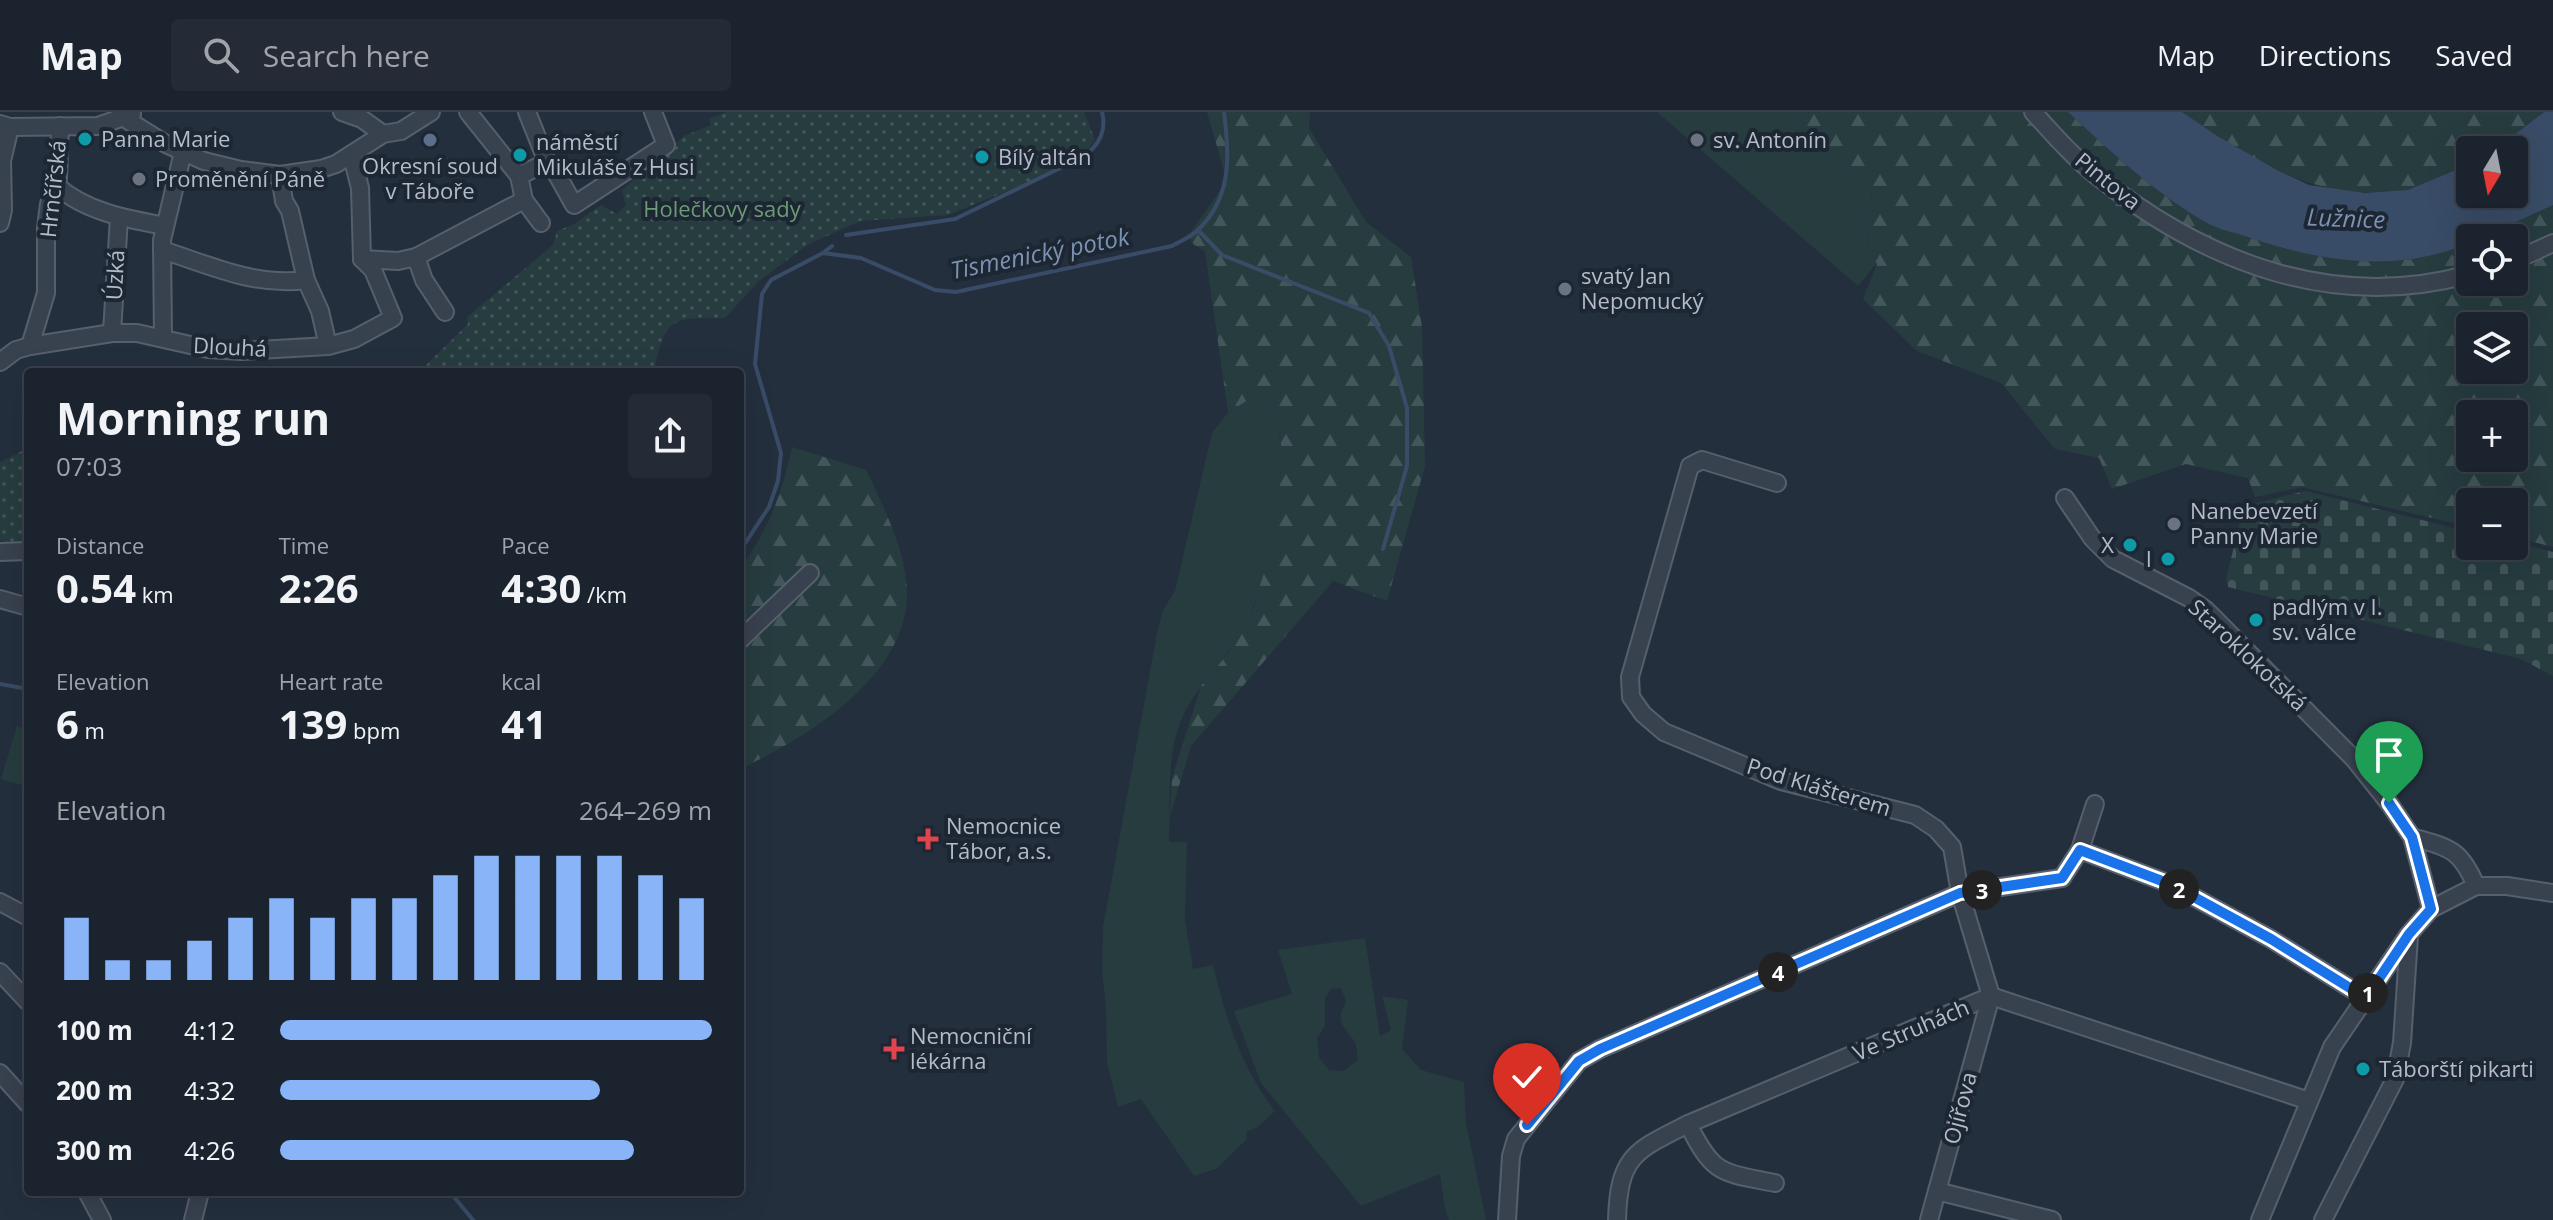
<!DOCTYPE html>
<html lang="en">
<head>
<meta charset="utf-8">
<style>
  body { margin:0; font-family:"Open Sans",sans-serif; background:#242b36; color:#f1f3f6; height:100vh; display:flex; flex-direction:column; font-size:30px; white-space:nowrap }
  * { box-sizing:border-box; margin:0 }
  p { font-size:26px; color:#a0a4aa }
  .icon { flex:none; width:44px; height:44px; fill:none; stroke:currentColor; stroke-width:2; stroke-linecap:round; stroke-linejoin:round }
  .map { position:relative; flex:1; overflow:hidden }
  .sheet { position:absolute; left:24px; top:256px; width:720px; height:828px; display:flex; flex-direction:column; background:#1b232e; border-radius:8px; box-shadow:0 8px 32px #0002,0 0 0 2px #39404a }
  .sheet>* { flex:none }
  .needle { width:52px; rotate:190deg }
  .controls { position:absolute; left:2456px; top:24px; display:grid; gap:16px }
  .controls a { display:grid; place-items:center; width:72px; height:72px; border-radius:8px; background:#1b232e; box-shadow:0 8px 32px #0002,0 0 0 2px #39404a; font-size:40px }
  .pin { position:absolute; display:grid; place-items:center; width:68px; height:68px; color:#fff; margin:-82px -34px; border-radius:50% 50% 50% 0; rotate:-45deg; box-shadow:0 0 8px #0007 }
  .pin .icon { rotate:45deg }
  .km { position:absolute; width:40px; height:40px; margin:-20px; border-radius:50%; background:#222; color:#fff; font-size:22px; line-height:40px; text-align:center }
  .round { display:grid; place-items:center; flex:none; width:84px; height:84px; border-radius:8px; background:#242b36 }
  .overview { display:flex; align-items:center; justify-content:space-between; height:136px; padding:0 32px }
  h1 { font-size:44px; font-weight:700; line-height:60px }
  .stats { display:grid; grid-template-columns:repeat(3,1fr); gap:12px; height:136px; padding:8px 32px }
  .stats div { display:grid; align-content:center }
  .stats b { font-size:40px; font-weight:700 }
  .stats small { font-size:22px; font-weight:400 }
  .stats p { font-size:22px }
  .chart { height:224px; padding:16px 32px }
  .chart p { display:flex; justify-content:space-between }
  .chart svg { width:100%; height:144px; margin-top:8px; stroke:#8ab4f8; stroke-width:6 }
  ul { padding:0 32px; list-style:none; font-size:26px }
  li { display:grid; grid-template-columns:128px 96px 1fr; align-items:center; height:60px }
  li i { height:20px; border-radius:10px; background:#8ab4f8 }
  header { display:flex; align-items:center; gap:48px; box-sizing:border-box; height:112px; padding:0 40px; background:#1b232e; border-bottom:2px solid #39404a }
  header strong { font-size:38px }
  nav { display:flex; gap:44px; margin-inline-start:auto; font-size:28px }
  .search { width:560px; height:72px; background:#242b36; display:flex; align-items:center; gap:20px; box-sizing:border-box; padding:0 28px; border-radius:8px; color:#a0a4aa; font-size:30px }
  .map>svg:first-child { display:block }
</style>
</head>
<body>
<header>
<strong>Map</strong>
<div class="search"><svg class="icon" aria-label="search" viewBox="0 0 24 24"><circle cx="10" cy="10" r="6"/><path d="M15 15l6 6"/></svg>Search here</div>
<nav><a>Map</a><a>Directions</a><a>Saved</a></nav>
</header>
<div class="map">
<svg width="2553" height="1108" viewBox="0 0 2553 1108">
  <defs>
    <pattern id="forest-firs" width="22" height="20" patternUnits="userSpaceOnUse" patternTransform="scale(2)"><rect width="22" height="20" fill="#263c3f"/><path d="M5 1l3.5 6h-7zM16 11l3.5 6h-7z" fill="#435659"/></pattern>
    <pattern id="cemetery-stones" width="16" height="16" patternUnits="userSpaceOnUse" patternTransform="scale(2)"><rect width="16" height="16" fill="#263c3f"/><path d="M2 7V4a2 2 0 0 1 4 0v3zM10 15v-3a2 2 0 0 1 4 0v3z" fill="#435659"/></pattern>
    <pattern id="park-dots" width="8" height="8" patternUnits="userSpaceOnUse" patternTransform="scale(2)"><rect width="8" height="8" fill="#263c3f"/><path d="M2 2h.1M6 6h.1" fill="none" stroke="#435659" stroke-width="1.8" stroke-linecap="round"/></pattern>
  </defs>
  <rect width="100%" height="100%" fill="#242f3e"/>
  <g fill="#263c3f" fill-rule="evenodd">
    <path d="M1657,0H1792L1872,81L1867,137L1877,151L1858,174Z"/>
    <path d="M1250,287L1269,293C1275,310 1282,327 1283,346C1286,396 1261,499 1230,538C1211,563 1190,584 1179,614C1166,649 1171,692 1169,730H1187L1185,808L1193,857L1213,853C1226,907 1241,955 1275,999L1258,1015L1246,1020L1247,1027L1216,1057L1194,1064L1141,987L1118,995L1107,950L1106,895L1102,858L1103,815L1158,516L1163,498L1175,479L1212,321L1228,300Z"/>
    <path d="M17,614L28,618V675L1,667Z"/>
    <path d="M1365,826L1380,924L1391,918L1382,884L1408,888L1402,937L1421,958L1464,970L1466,1011L1486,1108H1449L1445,1097L1440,1062L1361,1094L1261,971L1234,899L1292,882L1278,838ZM1341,876L1346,889C1335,913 1342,910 1354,929C1357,934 1357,942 1358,948L1343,959L1329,958L1319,945L1317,926L1325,914V886L1331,877Z"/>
  </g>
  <g fill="url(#forest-firs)" fill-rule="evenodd">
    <path d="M1207,0H1310L1309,16L1366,110L1411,145L1422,215L1425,354L1387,489L1333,469L1191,634L1170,704L1172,666L1201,574L1230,539L1254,495L1273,428L1283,347L1280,325L1269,293L1250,287L1228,300L1205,139L1193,132L1188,124L1227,69Z"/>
    <path d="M1792,0H2068C2111,40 2154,80 2205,110C2217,117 2232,120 2245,124C2319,150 2396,162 2470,131V170H2514V126H2481L2553,93V435L2514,425V390H2470V415L2302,375L2255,385L2248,366L2186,352L2112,377L2099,346L2055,337L2001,271L1917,239L1863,187L1877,152L1867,138L1872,81ZM2470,214H2514V258H2470ZM2470,302H2514V346H2470Z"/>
    <path d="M2182,0H2543L2515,25L2495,38H2470V52C2450,60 2429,73 2408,78C2400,80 2391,79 2383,80C2305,85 2244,42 2182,0Z"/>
    <path d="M792,335L866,358C884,396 908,442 907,485C904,567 806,626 740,657V457C770,415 781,384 792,335Z"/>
  </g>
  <path fill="url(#cemetery-stones)" d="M2306,379L2470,420V434H2514V430L2553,440V564L2521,547L2228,475L2226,467L2244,394Z"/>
  <g fill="url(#park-dots)">
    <path d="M726,0H1084L1095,28L1078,50L948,103L860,109L807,133L759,169L725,206C672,206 665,204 654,260H419L468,212L467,205L553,133L557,119L574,112L601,93L617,102L626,93L622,78L684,24L711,13L709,7Z"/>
    <path d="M28,336V430L13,433L0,428V350Z"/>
  </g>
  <path fill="#394c67" d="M2068,0H2182L2219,25L2277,58L2309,73L2365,81L2408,78L2470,52V82H2514V38H2495L2544,0H2553V93L2481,126H2470V131C2396,162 2319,150 2245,124C2232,120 2217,117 2205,110C2154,80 2111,40 2068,0Z"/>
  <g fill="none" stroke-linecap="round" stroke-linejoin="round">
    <g stroke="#394c67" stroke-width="4">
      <path d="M1085,44C1099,32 1107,19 1102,0"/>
      <path d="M1198,118L1222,143L1369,201L1389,234L1407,296V354L1383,437"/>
      <path d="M846,123L955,107L1077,48"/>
      <path d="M823,141L832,134"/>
      <path d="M740,439L769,395L778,369L781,341L755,252L762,182L771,168L823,141L861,146L935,178L956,180L1172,134C1180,129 1191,125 1198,118C1233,84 1229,43 1224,0"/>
      <path d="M0,572L28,577"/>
      <path d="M450,1080L473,1108"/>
    </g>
    <g stroke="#565f6c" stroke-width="20">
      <g id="street">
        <path d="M342,0L362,7L383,22"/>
        <path d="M468,0L519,64L524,88L541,111"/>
        <path d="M2033,0C2053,22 2074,46 2097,64C2205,150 2333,200 2470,162"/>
        <path d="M124,6L166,32L204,49L241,58L280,63L321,57L336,52L383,22L401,19L431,0"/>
        <path d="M0,12L10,15L98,14L132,2"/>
        <path d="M352,44L360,76L362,147"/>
        <path d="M547,50L555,59L574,93L666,33L653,0"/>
        <path d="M280,63L284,89L290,99L306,168L320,199L328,234"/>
        <path d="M519,64L547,50L527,0"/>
        <path d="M57,74C86,100 128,107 165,114"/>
        <path d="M0,111L3,98L2,49L10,15"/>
        <path d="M162,138C210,153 255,175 306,168"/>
        <path d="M416,145L424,168L445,200"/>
        <path d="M362,147L398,149L416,145L524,88"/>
        <path d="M2514,149L2553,131"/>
        <path d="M112,221L119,105"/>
        <path d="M163,226L162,128L183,40"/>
        <path d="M30,234L46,181V116L49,92L58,66L60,14"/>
        <path d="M0,250L16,238L30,234L112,221H137L208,237L241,239L328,234L354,227L393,206L373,158L362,147"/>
        <path d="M1777,371L1702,348L1690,354L1630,565L1631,585L1643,602L1664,620L1781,669L1915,703L1936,717L1952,735L1960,781L1991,884"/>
        <path d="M2065,386L2092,426L2113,447L2189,486L2206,498L2354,647L2389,691L2412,725L2431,797"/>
        <path d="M0,440L28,439"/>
        <path d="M0,487L28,495"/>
        <path d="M740,528L810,461"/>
        <path d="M2412,725C2449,736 2460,736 2476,774"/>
        <path d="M2080,738L2095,692"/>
        <path d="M0,790L28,805"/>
        <path d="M0,860L28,890"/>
        <path d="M0,961L28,992"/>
        <path d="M1688,1012C1714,1064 1721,1060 1775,1071"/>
        <path d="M1937,1079L2052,1108"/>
        <path d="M87,1080L102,1108"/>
        <path d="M193,1108L200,1080"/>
        <path d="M1507,1108L1511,1044L1516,1027L1579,949L1600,937L1960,781L2062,766L2080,738L2170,772L2271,827L2366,886"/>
        <path d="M1617,1108C1619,1043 1635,1039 1688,1012L1991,884L2309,989"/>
        <path d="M1929,1108L1991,884"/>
        <path d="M2260,1108L2332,935L2409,822L2431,797L2476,774H2507L2553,781"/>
        <path d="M2323,1108L2395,967L2402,931L2409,824"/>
      </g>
    </g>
    <use href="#street" stroke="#38414e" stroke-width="16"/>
  </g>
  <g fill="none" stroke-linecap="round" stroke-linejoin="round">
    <g stroke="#fff" stroke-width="16">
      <path id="route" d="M1527,1013L1579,949L1600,937L1960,781L2062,766L2080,738L2170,772L2271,827L2366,886L2409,822L2431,797L2412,725L2389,691"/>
    </g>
    <use href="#route" stroke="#1a73e8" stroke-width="10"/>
  </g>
  <g fill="#0f9aa8" stroke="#1d2633" stroke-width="3">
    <circle cx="85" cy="27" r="8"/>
    <circle cx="520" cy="43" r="8"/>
    <circle cx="982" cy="45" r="8"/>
    <circle cx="2130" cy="433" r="8"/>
    <circle cx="2168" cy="447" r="8"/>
    <circle cx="2256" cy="508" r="8"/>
    <circle cx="2363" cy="957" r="8"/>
  </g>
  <circle fill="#5c6f8a" stroke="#1d2633" stroke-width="3" cx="430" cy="28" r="8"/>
  <g fill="#6b7280" stroke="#1d2633" stroke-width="3">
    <circle cx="1697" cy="28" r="8"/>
    <circle cx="139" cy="67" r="8"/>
    <circle cx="1565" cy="177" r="8"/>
    <circle cx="2174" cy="412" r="8"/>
  </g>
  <g fill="#e0444e" stroke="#1d2633" stroke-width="3">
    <path d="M924 715h8v8h8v8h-8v8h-8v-8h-8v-8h8z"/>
    <path d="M890 925h8v8h8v8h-8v8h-8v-8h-8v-8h8z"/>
  </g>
  <g text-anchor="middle" stroke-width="8" stroke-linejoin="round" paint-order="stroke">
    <g font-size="22" fill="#b4bcc9" stroke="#1d2633" text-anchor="start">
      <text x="101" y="35">Panna Marie</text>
      <text x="1713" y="36">sv. Antonín</text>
      <text x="536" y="38">náměstí<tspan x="536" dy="25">Mikuláše z Husi</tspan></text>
      <text x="998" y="53">Bílý altán</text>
      <text x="430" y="62" text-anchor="middle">Okresní soud<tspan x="430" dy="25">v Táboře</tspan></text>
      <text x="155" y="75">Proměnění Páně</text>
      <text x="1581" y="172">svatý Jan<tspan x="1581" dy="25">Nepomucký</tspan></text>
      <text x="2190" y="407">Nanebevzetí<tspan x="2190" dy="25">Panny Marie</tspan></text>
      <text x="2114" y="441" text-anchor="end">X</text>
      <text x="2152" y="455" text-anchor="end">I</text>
      <text x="2272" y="503">padlým v I.<tspan x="2272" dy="25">sv. válce</tspan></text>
      <text x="946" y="722">Nemocnice<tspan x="946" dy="25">Tábor, a.s.</tspan></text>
      <text x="910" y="932">Nemocniční<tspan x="910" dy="25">lékárna</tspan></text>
      <text x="2379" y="965">Táborští pikarti</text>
    </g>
    <g font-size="22" fill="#b4bcc9" stroke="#1d2633">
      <text transform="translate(2108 69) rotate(39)" y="8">Pintova</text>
      <text transform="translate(53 77) rotate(-84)" y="8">Hrnčířská</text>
      <text transform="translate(115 163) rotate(-87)" y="8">Úzká</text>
      <text transform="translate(230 235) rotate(3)" y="8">Dlouhá</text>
      <text transform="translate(2248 543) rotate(43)" y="8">Staroklokotská</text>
      <text transform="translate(1819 675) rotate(17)" y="8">Pod Klášterem</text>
      <text transform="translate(1911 918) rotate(-23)" y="8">Ve Struhách</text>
      <text transform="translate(1960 996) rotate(-75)" y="8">Ojířova</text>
    </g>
    <g font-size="22" fill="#6b9a76" stroke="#1d2633">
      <text x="722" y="105">Holečkovy sady</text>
    </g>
    <g font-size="24" font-style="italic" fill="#7c92b1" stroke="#1d2633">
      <text transform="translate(2346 107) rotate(2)" y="8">Lužnice</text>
      <text transform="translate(1040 142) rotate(-11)" y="8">Tismenický potok</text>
    </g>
  </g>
</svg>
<div class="controls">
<a><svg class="needle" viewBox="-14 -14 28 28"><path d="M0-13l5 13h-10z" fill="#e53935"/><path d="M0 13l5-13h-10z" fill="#a0a4aa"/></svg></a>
<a><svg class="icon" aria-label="locate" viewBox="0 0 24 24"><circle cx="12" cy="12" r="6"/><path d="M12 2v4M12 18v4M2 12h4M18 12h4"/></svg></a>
<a><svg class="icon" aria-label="layers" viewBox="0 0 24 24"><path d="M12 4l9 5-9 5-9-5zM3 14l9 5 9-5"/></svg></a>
<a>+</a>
<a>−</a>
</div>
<div class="pin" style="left:2389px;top:691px;background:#1e9e55"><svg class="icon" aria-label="arrive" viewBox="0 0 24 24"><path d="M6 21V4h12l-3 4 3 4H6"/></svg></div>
<div class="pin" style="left:1527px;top:1013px;background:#d93025"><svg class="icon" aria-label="check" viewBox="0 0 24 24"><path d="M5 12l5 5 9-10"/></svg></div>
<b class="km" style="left:2368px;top:881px">1</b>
<b class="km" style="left:2179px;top:777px">2</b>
<b class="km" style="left:1982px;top:778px">3</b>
<b class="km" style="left:1778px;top:860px">4</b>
<section class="sheet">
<div class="overview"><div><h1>Morning run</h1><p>07:03</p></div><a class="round"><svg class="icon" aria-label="share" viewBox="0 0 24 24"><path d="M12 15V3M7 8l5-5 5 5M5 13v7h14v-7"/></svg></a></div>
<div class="stats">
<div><p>Distance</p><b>0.54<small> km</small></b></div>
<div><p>Time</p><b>2:26</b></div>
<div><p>Pace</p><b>4:30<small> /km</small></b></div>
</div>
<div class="stats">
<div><p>Elevation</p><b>6<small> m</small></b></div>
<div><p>Heart rate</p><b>139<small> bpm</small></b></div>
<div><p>kcal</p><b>41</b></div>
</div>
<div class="chart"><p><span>Elevation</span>264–269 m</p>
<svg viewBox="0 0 160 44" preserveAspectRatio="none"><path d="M5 44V25M15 44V38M25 44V38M35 44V32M45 44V25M55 44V19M65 44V25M75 44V19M85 44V19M95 44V12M105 44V6M115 44V6M125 44V6M135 44V6M145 44V12M155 44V19"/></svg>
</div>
<ul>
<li><b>100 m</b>4:12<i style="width:100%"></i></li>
<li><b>200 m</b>4:32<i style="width:74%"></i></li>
<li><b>300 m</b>4:26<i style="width:82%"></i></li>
</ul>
</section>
</div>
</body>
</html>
